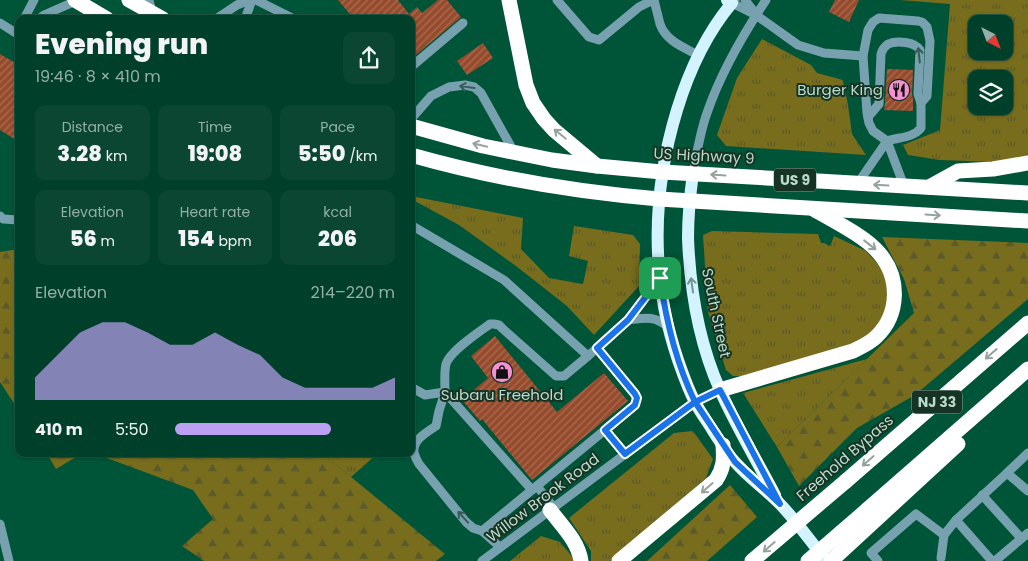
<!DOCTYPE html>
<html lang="en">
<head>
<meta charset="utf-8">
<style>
  body { margin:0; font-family:Poppins,sans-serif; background:#0a4631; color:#f1f3f6; height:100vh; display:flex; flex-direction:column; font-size:19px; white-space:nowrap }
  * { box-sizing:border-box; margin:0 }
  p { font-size:16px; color:#95afa8 }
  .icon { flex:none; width:28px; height:28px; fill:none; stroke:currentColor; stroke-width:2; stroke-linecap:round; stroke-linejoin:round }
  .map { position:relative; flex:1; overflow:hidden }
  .panel { position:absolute; left:15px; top:15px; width:400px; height:442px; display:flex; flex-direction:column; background:#003f29; border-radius:10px; box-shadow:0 1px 4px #0004,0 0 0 1px #225846 }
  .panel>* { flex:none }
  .needle { width:32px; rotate:138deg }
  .tools { position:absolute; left:968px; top:15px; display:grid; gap:10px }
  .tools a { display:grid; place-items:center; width:45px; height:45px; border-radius:10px; background:#003f29; box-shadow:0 1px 4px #0004,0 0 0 1px #225846; font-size:25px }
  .pin { position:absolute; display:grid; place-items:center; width:42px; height:42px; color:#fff; margin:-21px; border-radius:10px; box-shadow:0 2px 8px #0006 }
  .round { display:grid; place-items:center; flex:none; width:52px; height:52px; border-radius:10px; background:#0a4631 }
  .head { display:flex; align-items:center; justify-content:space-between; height:85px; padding:0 20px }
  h1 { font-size:28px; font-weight:800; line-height:38px }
  .stats { display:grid; grid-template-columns:repeat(3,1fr); gap:8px; height:85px; padding:5px 20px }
  .stats div { display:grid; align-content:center; border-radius:10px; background:#0a4631; text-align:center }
  .stats b { font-size:21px; font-weight:800 }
  .stats small { font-size:14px; font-weight:400 }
  .stats p { font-size:14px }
  .chart { height:140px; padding:10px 20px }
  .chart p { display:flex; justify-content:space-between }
  .chart svg { width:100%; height:90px; margin-top:5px; fill:#bca0f2; opacity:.7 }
  ul { padding:0 20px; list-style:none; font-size:16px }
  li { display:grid; grid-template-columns:80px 60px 1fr; align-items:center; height:38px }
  li i { height:12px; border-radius:6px; background:#bca0f2 }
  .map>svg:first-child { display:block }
</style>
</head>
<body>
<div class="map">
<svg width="1028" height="561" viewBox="0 0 1028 561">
  <defs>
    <pattern id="grass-tufts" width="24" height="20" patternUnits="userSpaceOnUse" patternTransform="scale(1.25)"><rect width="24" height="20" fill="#786d1d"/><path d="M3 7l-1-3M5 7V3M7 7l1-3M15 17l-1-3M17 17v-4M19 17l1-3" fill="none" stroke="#5b5a2b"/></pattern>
    <pattern id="forest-firs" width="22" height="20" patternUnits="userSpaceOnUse" patternTransform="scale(1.25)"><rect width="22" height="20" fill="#786d1d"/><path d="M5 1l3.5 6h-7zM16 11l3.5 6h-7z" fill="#5b5a2b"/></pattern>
    <pattern id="building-hatch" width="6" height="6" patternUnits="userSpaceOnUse" patternTransform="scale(1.25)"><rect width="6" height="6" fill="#974b2d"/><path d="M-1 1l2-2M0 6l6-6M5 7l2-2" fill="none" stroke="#a86d54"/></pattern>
  </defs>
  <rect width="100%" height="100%" fill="#005437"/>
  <g fill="url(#grass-tufts)" fill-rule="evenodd">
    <path d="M900,0H1028V156L996,162L940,160L908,155L903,145L940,130L950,4ZM976,24H1004V51H976ZM976,79H1004V106H976Z"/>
    <path d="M762,39L811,65L817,73L843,80L848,105L852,134L866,155L726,146L717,135L737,78Z"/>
    <path d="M411,196L523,218L521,249L549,278L583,284L588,261L569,256L574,226L633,235L640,244L639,286L594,335L567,306L516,266L459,225L411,199Z"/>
    <path d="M712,231L818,234L821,243H824L830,246L834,236L866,251L885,272L890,302L874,332L858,343L745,376H733L726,370L708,312L703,235Z"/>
    <path d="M867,359L777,447L743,393Z"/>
    <path d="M693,431L713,459L706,478L610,561H591V551L569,518L674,433Z"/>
    <path d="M323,454H377L351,477Z"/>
    <path d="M541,536L560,542L574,559L573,561H510Z"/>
  </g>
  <g fill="url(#forest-firs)">
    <path d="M882,237L1028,243V299L915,395L857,428L799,486L777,447L914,313L904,279Z"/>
    <path d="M19,249V411L0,382V252Z"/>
    <path d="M47,454H81L56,469Z"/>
    <path d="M96,454H323L445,554L436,561H204L182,546L213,519L193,490Z"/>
    <path d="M730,485L757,517L707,561H647Z"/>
  </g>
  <g fill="url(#building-hatch)">
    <path d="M338,0H398L409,14L417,7L422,13L438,0H447L461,17L411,59V19H354Z"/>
    <path d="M835,0H859L849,22L829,12Z"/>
    <path d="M483,43L493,58L467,75L457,61Z"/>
    <path d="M0,54L19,65V134L16,140L0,130Z"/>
    <path d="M887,69L913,70L912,94L913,99V111L884,110L885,104Z"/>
    <path d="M495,336L557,412L604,373L628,401L532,480L482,419L480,421L462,400L488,378L471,356Z"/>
  </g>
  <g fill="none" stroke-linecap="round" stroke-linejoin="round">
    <g stroke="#78a1b0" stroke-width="9">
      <path d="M149,0L152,13"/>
      <path d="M256,0L294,19"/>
      <path d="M557,0L589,37L599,40L639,7L645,4L654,0"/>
      <path d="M654,0C656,8 658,16 660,24C666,41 683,47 698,55"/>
      <path d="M735,0L732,3L756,15L798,45L824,53L863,56"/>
      <path d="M745,0L755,13"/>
      <path d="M879,18L918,21L922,22L927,27L930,41L927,96L921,103V128C913,138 899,137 887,141L873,131L869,123L867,113L863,56L868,30L873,22Z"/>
      <path d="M24,19L34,0"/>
      <path d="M39,19L44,15L76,1"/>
      <path d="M216,19L237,5L249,0"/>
      <path d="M245,19L252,0"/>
      <path d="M0,23L19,35"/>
      <path d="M411,67L463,23"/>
      <path d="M868,117L879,104L881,54C882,50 884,47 888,44C897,40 915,42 920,50L918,94L921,103"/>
      <path d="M411,119L431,96L449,87L465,85L474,87L481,93L514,152"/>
      <path d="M693,173C697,153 700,132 707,113C721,72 742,36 766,0"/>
      <path d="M858,183L887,141L904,186"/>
      <path d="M0,216L3,219L19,220"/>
      <path d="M411,225L504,280L588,356L628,320L660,278"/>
      <path d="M628,320C644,318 655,315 668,327"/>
      <path d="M597,348L635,394L637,398L635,405L605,430L625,455"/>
      <path d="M411,387L425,395L445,392L439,411L436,426C427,432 412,440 414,453C415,456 417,461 419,464L466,522L473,528L482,531L500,547"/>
      <path d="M1007,473L1028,453"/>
      <path d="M537,486L554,508"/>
      <path d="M532,490L445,392C445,384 444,372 446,364C450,351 479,332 490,324H494L499,325L503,329L556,376H564L588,356"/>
      <path d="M982,495L1021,538"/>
      <path d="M956,520L1007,473L1028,491"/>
      <path d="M0,524L9,561"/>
      <path d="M482,531L605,430"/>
      <path d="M941,558L944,535"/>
      <path d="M482,561L695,402L720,390"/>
      <path d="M878,561L871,553L916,514L944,535L956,520L992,561"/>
      <path d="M995,561L1028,533"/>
    </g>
    <g stroke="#d2f3ff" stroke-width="12">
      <path d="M727,0L732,3C705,35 689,71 677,110C652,192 650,278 678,360C683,374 688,389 695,402C700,412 707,421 713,431C720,441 726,453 735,462C748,477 765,489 779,503C796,520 810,541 825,559"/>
      <path d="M693,173C690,195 688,216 688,238C690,290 699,343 720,390C736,426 757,461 775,495"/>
    </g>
    <g stroke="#fff" stroke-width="15">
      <path d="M75,0L107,19"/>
      <path d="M129,0L163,19"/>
      <path d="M509,0L526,85L533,103L544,119L554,130L597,166"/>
      <path d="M411,126L483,146L552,160L597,166L662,172L1028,193"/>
      <path d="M411,155C492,178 575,192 659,199L1028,221"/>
      <path d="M929,187L958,171L993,169L1028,163"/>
      <path d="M720,390L853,351C861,347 870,343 876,337C900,314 900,277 879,253C866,237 834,221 815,210"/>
      <path d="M846,481L1028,323"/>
      <path d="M868,509L1028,369"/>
      <path d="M550,510C562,526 578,541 581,561"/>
      <path d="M619,561L716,480C724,468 724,459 723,445"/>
      <path d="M831,561L958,444"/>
    </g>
    <g stroke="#fff" stroke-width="15">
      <path d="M752,561L846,481"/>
      <path d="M808,561L868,509"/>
    </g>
  </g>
  <defs><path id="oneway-shaft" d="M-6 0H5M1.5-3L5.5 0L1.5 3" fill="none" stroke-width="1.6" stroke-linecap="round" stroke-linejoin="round" transform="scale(1.25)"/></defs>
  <g stroke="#385a56">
    <use href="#oneway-shaft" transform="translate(919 55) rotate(-96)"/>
    <use href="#oneway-shaft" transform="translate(467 87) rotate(-172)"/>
    <use href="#oneway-shaft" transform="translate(463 517) rotate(-132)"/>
  </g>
  <g stroke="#96a39d">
    <use href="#oneway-shaft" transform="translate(560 134) rotate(-141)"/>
    <use href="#oneway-shaft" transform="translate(480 145) rotate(-167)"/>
    <use href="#oneway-shaft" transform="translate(718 175) rotate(-176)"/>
    <use href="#oneway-shaft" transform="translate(881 185) rotate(-177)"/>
    <use href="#oneway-shaft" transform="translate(933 215) rotate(4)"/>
    <use href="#oneway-shaft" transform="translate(870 245) rotate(38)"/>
    <use href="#oneway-shaft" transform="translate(991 354) rotate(139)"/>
    <use href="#oneway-shaft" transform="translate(868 461) rotate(139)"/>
    <use href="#oneway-shaft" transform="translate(707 488) rotate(139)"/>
    <use href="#oneway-shaft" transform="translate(769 547) rotate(139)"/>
  </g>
  <use stroke="#749392" href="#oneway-shaft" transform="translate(692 285) rotate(-98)"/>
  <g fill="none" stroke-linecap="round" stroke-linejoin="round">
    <g stroke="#fff" stroke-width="10">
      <path id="route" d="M660,278L628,320L597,348L635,394L637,398L635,405L605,430L625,454L695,402L735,462L780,504L720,390L695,402C676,363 666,321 660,278"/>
    </g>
    <use href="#route" stroke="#1a73e8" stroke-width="6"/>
  </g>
  <defs>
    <g id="restaurant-disc" transform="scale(1.125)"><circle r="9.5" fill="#f591d2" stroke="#163326"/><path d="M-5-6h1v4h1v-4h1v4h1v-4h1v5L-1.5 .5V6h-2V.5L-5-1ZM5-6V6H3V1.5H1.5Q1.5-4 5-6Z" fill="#111"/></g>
    <g id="shop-disc" transform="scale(1.125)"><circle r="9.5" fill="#f591d2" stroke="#163326"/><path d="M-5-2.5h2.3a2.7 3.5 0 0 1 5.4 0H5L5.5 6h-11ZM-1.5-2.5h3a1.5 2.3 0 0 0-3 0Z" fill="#111"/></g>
  </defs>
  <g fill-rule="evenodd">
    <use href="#restaurant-disc" x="899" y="90"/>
    <use href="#shop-disc" x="502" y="372"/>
  </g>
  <g text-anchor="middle" stroke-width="4" stroke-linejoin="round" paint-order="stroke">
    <g fill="#163326" stroke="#88a997" stroke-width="1">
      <rect x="774" y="168.5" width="42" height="23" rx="4"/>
      <rect x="912" y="390.5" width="50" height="23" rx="4"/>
    </g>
    <g font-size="14" font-weight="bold" fill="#b9dbc8">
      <text x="795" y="185">US 9</text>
      <text x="937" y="407">NJ 33</text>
    </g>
    <g font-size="15" fill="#b9dbc8" stroke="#163326" text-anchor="end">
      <text x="883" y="95">Burger King</text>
      <text x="502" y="400" text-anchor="middle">Subaru Freehold</text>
    </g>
    <g font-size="15" fill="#b9dbc8" stroke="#163326">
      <text transform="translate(704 156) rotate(3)" y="5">US Highway 9</text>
      <text transform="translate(716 313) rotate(78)" y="5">South Street</text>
      <text transform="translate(845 458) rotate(-41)" y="5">Freehold Bypass</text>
      <text transform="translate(543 498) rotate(-37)" y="5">Willow Brook Road</text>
    </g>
  </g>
</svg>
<div class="tools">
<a><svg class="needle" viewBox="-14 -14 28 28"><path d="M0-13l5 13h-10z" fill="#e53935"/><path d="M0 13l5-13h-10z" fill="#95afa8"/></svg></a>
<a><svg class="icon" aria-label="layers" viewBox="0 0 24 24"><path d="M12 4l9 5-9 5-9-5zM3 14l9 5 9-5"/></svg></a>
</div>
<div class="pin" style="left:660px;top:278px;background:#1e9e55"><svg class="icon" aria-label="arrive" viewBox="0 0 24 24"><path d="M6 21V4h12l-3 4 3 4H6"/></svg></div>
<section class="panel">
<div class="head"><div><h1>Evening run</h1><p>19:46 · 8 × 410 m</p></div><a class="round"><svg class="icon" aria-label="share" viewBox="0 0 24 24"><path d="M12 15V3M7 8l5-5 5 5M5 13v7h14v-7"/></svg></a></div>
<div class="stats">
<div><p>Distance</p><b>3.28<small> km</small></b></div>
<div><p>Time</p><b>19:08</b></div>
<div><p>Pace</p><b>5:50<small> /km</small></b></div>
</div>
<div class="stats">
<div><p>Elevation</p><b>56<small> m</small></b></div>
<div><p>Heart rate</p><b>154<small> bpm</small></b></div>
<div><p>kcal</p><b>206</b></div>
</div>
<div class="chart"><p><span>Elevation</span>214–220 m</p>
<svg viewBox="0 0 160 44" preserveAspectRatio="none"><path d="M0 44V33L10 22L20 11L30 6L40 6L50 11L60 17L70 17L80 11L90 17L100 22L110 33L120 38L130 38L140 38L150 38L160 33V44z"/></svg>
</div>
<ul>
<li><b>410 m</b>5:50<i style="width:71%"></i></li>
</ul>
</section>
</div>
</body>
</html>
